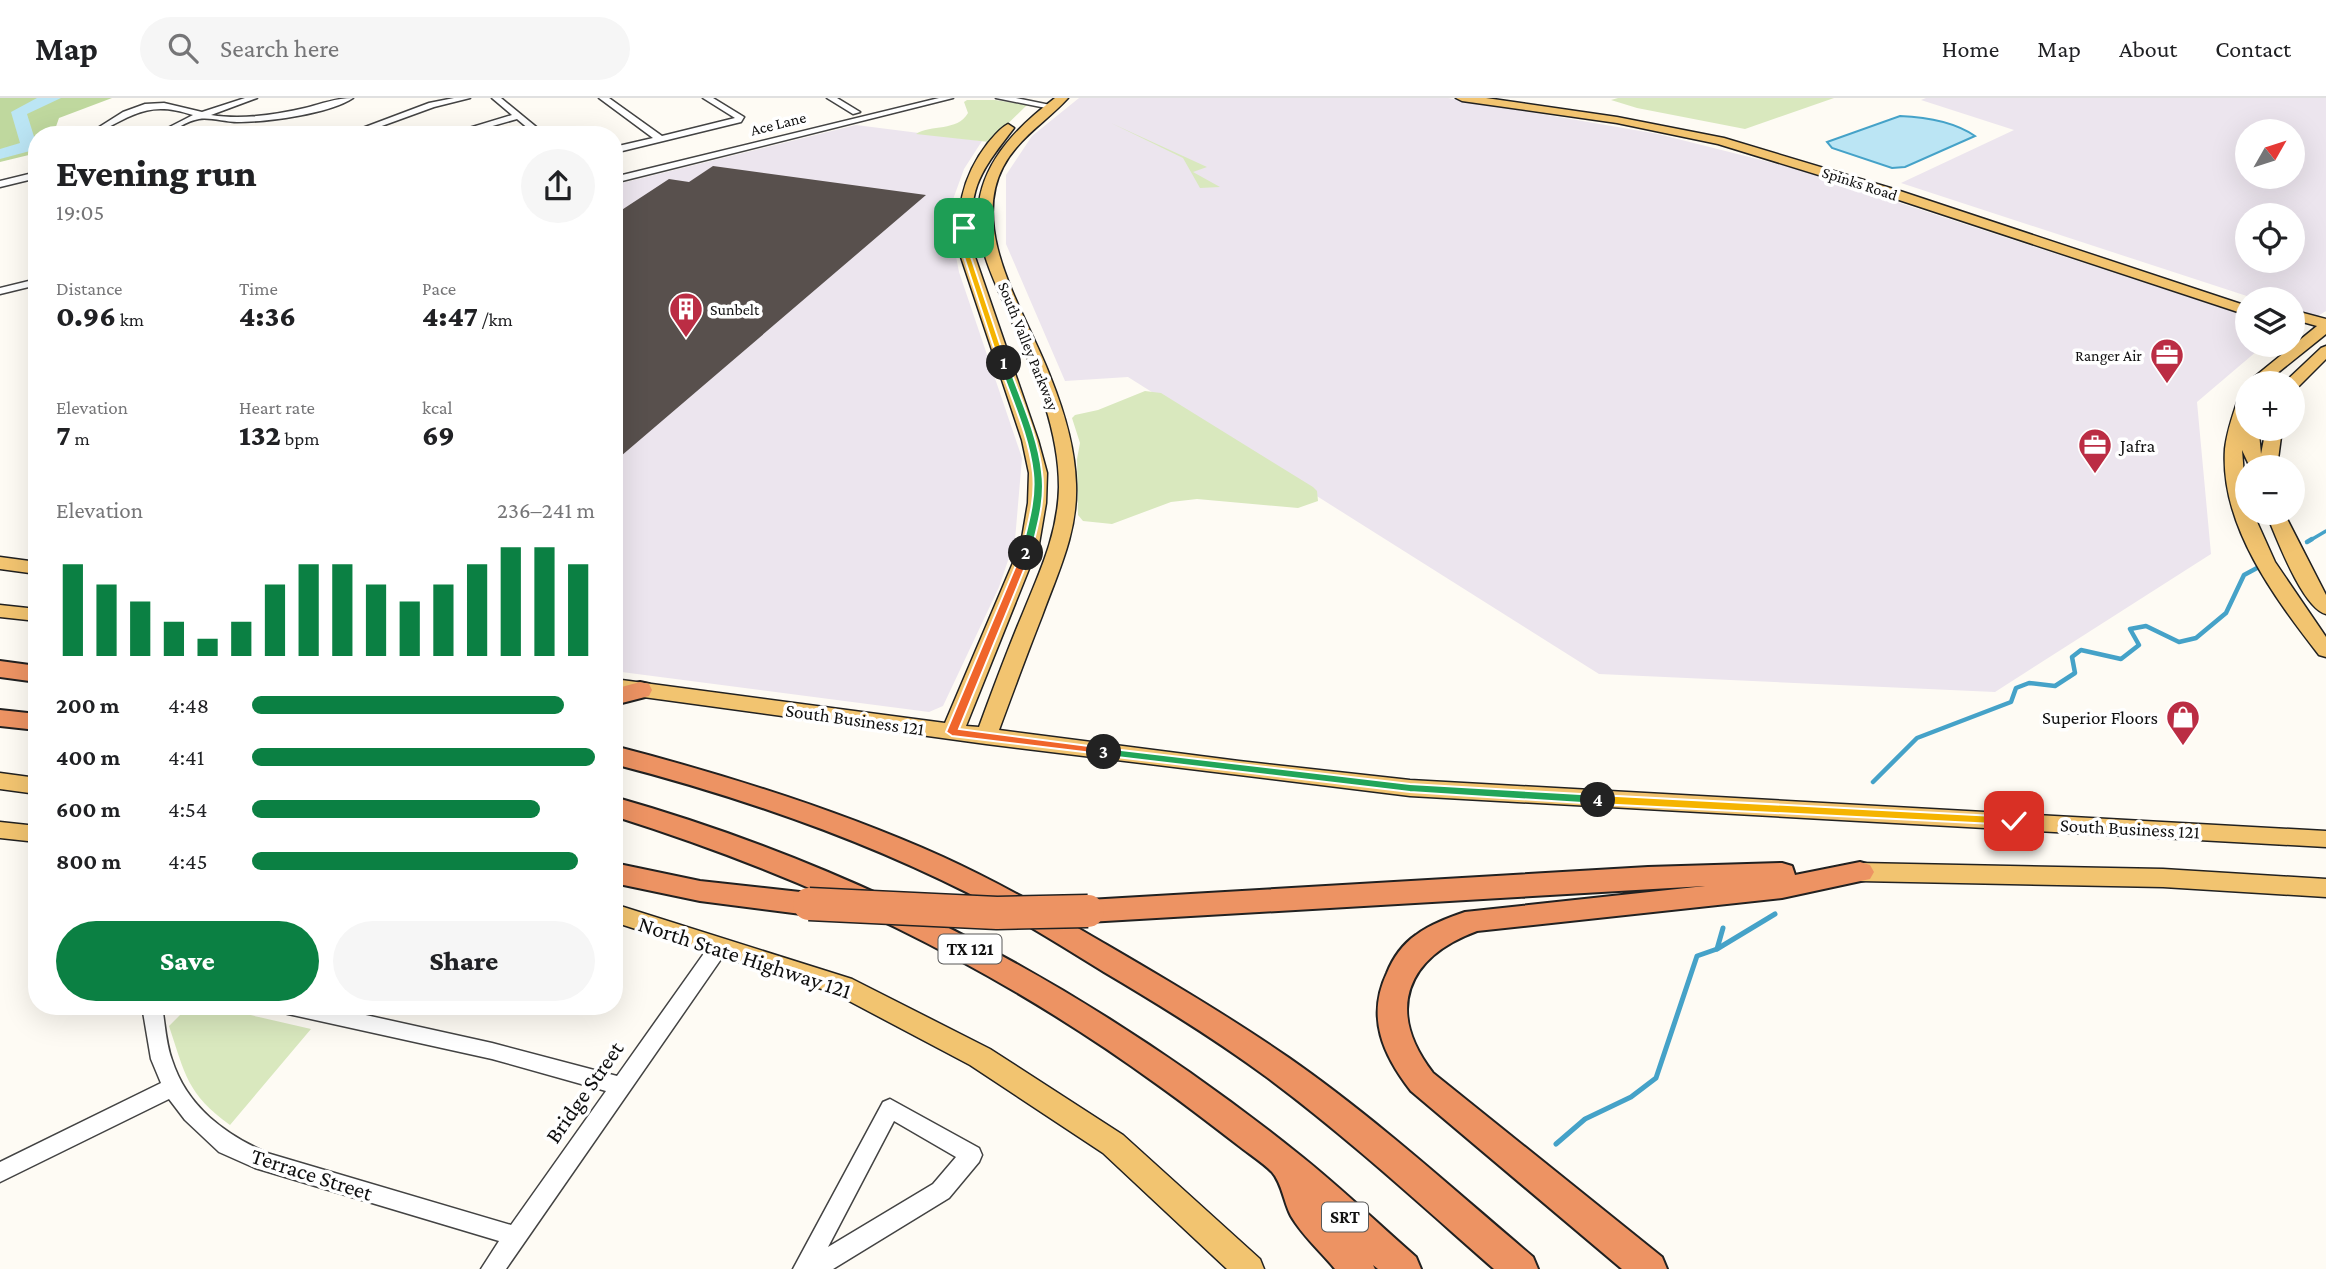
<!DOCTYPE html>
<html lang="en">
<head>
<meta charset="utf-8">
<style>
  body { margin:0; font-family:"Crimson Pro",serif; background:#f6f6f6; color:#202124; height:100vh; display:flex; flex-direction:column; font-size:26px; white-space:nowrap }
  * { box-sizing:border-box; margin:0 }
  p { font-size:23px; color:#757577 }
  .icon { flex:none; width:38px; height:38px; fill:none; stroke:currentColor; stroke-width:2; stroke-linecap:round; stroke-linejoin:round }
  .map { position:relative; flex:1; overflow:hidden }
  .sheet { position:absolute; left:28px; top:28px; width:595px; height:889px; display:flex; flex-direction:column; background:#fff; border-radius:28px; box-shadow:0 7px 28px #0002 }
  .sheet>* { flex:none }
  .needle { width:46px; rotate:51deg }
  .buttons { position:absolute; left:2235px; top:21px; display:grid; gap:14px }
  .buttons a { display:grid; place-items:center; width:70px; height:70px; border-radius:50%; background:#fff; box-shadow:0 7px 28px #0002; font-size:35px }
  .pin { position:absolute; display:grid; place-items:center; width:60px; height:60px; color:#fff; margin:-30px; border-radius:14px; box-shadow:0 4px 10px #0006 }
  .km { position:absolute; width:35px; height:35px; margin:-18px; border-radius:50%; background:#222; color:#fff; font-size:19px; line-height:35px; text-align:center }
  .round { display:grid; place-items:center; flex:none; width:74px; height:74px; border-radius:37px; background:#f6f6f6 }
  .overview { display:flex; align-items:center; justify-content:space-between; height:119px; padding:0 28px }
  h1 { font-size:38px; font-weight:800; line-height:52px }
  .metrics { display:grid; grid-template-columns:repeat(3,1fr); gap:10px; height:119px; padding:7px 28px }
  .metrics div { display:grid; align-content:center }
  .metrics b { font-size:30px; font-weight:800 }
  .metrics small { font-size:19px; font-weight:400 }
  .metrics p { font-size:19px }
  .chart { height:196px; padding:14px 28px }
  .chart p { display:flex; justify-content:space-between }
  .chart svg { width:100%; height:126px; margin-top:7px; stroke:#0b8043; stroke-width:6 }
  .action { display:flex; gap:14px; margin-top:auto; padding:14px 28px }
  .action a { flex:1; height:80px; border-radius:42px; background:#0b8043; color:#fff; font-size:28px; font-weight:800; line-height:80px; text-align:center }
  .action a+a { background:#f6f6f6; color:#202124 }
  ul { padding:0 28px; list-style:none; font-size:23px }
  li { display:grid; grid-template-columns:112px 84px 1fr; align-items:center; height:52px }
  li i { height:18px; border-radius:9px; background:#0b8043 }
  header { display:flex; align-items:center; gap:42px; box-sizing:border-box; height:98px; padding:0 35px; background:#fff; border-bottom:2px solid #e0e0e0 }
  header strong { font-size:33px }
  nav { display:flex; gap:38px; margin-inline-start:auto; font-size:24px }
  .search { width:490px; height:63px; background:#f6f6f6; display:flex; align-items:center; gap:18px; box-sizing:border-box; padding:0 24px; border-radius:38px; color:#757577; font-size:26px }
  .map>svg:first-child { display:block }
</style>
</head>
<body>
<header>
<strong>Map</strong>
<div class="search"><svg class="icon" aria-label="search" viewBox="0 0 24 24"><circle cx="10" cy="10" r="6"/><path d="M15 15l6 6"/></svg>Search here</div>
<nav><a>Home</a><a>Map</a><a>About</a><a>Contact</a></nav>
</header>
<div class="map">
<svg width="2326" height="1171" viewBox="0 0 2326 1171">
  <rect width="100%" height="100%" fill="#fefbf4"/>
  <g fill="#ece5ee" fill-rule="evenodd">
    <path d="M1079,0H1448L1658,36L1793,70L2240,216L2247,221V247H2264L2197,304L2211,456L1995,594L1599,576L1128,279L1065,283L1006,146V77L1032,38Z"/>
    <path d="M1926,0H2326V213L2316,219L2293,212L2292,201H2256L1901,85L2014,32L1921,2ZM2247,33H2292V79H2247ZM2247,117H2292V163H2247Z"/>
    <path d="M856,27L982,43L964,71L951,107L953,143L959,174L1022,360L1015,442L999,489L943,608L929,614L614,573V87Z"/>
  </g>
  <g fill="#d9e8be">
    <path d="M1618,0H1834L1745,31L1637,10L1611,2Z"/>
    <path d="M967,2H995L1027,7L989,44L916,36C931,26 957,34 968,15L964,4Z"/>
    <path d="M1111,25L1207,69L1193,74L1220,89L1200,90L1183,60Z"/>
    <path d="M1145,293L1161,295L1313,389L1317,393L1318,403L1298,410L1197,401L1171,404L1112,426L1083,423L1078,417L1077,361L1080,345L1072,320L1075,317L1098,312Z"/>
    <path d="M200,908H211L311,931L230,1027C187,996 185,976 169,928L184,913Z"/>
  </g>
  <path fill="#bfd89e" d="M0,0H112L59,20L53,37H37V55L0,64Z"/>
  <path fill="#bbe5f4" stroke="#45a2c8" stroke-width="2" d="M1900,18C1926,19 1953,23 1975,38L1905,69L1892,70L1832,50L1827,44Z"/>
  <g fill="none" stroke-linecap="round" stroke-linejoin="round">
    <path stroke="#45a2c8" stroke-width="3.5" d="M2309,443L2326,433"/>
    <g stroke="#45a2c8" stroke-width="4.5">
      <path d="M2307,444L2312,441"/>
      <path d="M1873,684L1917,640L2011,604L2016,590L2029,585L2055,588L2075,575L2072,559L2081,552L2121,561L2139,547L2130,531L2146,528L2179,544L2196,540L2226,515L2244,477L2257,470"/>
    </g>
    <g stroke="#45a2c8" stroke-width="5">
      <path d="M1717,851L1775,816"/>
      <path d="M1556,1046L1585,1021L1631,999L1656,980L1697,858L1717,851L1723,830"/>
    </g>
    <path fill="#bbe5f4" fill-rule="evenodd" d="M37,0H61L27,16L36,45L30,53L0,61V51L20,45L11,14Z"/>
  </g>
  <path fill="#58504d" d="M713,68L926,97L614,364V117L669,81L689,84Z"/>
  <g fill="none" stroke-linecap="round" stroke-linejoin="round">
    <g stroke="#434343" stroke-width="3">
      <g id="minor">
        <path d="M245,0H257L211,17C242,22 275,17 305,10C321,6 336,0 353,0C329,16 267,24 237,24C225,24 210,19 199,21C182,24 171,37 154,37L193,17C154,4 138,13 103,32L109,37H98L93,33L123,14L145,6L164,5L202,14Z"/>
        <path d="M454,0H470L434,9L357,37H344L429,5Z"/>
        <path d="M492,0H501L546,37H536L517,21L461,37H446L512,17Z"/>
        <path d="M599,0H609L662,38L735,20L703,0H713L744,19L741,24L614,55V49L653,40Z"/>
        <path d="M827,0H837L860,14L853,16Z"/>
        <path d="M939,0H953L614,85V79Z"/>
        <path d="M996,0H1016L1055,8L1051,11Z"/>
        <path d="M37,74V80L0,89V83Z"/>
        <path d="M37,181V187L0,196V190Z"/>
        <path d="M719,842L726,844L729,849L726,854L506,1171H481L499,1143L255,1070L219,1054L185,1022L169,1001L0,1084V1064L161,985L151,961L142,908H162C165,926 166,946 172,962C187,1009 225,1036 267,1055L511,1127L606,993L492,961L288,916L281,914L278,908H325L492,945L617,978L712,844Z"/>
        <path d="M890,1001L979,1050L982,1057L979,1064L949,1100L833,1171H793L883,1004ZM894,1023L956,1059L933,1086L828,1149Z"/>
      </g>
    </g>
    <g stroke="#212121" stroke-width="3">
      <g id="major">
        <path d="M1055,0H1068C1046,24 1019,39 1003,69C969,134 1027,217 1050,278C1064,313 1075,349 1076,386C1078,434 1058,474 1042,518C1027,556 1013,594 999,632L1239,663L1410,682L2326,733V749L1410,698L986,646L614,595V581L945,625L1021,446L1028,405L1029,375L1022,342L960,156C956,114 961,80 988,45C994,38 1000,30 1008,26L1014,30C976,79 967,92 974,156L1038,342L1047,375L1046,405L1039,446L966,628L979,629C993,591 1007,553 1023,515C1040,473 1058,436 1059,389C1059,330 1034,274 1011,221C996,186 973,144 979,105C985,60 1021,26 1055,0Z"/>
        <path d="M1456,0H1486L1617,19L1724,40L1897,92L2247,208V217L1887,98L1718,46L1617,25L1462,3Z"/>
        <path d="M2292,212L2326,221V236L2265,285H2247L2317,228L2292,221Z"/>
        <path d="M2326,248V261L2298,289L2292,291V285H2284L2321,250Z"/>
        <path d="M2247,294V331H2256L2259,335L2261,356L2266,331H2282L2277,369H2250L2242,352L2247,415H2253L2275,464L2326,539V559L2319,557C2275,500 2220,428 2225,351C2227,333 2233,316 2239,299Z"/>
        <path d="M2266,415H2284L2326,497V516C2302,510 2276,438 2266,415Z"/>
        <path d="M0,459L37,464V476L0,471Z"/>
        <path d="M0,507L37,511V523L0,519Z"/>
        <path d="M0,675L37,680V696L0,691Z"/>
        <path d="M0,724L37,728V744L0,740Z"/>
        <path d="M1860,765L2163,771L2326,781V799L2163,789L1860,783L1851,780L1848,774L1851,768Z"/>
        <path d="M614,806L852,881L990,951L1123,1037L1260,1161L1264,1171H1227L1103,1055L970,967L834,895L614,824Z"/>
      </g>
    </g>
    <g stroke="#212121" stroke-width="4">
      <g id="highway">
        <path d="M0,563L37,568V584L0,579Z"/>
        <path d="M640,584L649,586L652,592L649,598L614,607V591Z"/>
        <path d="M0,612L37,616V632L0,628Z"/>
        <path d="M614,648C726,677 838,712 943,759C1000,785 1053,816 1107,847C1169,883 1230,919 1289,960C1375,1020 1453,1091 1533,1159L1538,1171H1494C1420,1106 1347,1039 1268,980C1215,941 1160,907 1104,874C1068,852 1032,829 995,809C875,745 745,700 614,666Z"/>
        <path d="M614,699C865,770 1093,892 1296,1054C1338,1087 1376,1124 1416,1159L1421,1171H1378L1373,1167L1375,1171H1335C1321,1154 1302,1137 1291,1118C1284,1105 1282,1085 1272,1074C1262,1064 1249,1056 1239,1048C1212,1027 1186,1007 1158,987C988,864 813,781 614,718Z"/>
        <path d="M1860,764L1870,767L1874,774L1870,781L1782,800L1477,833C1406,859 1385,913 1433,975L1662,1159L1667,1171H1622L1411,993C1383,957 1366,919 1387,875C1393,860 1403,846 1416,837C1431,826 1448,820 1465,814L1705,788L1088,824L1078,821L1074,813L1078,805L1088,802L1648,769L1782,765L1792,768L1795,777Z"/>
        <path d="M614,765L700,783L809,795L819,798L823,806L819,814L809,817L700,803L614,785Z"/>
      </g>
    </g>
    <use href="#minor" fill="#fff" fill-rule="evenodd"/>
    <use href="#major" fill="#f2c470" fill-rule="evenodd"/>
    <use href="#highway" fill="#ed9363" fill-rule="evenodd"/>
    <g stroke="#212121" stroke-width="35" stroke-linecap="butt">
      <path id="highway-bridge" d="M809,806L997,815L1088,813"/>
    </g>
    <use href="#highway-bridge" stroke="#ed9363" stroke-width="32"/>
  </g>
  <path fill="#f5b400" stroke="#fff" stroke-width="2" d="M961,128L967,130L970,156L1007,267L999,265L963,156Z"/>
  <path fill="#22a559" stroke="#fff" stroke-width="2" d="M1004,262L1008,265C1020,300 1038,337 1042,374C1046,402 1037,429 1031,455L1026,458L1021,455C1027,429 1036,402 1033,375C1029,338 1011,300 999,265Z"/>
  <path fill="#f0652b" stroke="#fff" stroke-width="2" d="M1022,453L1031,455L959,631L1104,650L1109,651V657L952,638L946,634Z"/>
  <path fill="#22a559" stroke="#fff" stroke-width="2" d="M1104,650L1410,686L1598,697L1604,702L1598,706L1410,694L1100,657V651Z"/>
  <path fill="#f5b400" stroke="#fff" stroke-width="2" d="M1598,697L2014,719L2021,723L2014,727L1598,706L1592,702Z"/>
  <defs>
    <g id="building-pin" transform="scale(1.75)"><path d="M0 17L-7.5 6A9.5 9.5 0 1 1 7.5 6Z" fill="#bb2d44" stroke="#fff"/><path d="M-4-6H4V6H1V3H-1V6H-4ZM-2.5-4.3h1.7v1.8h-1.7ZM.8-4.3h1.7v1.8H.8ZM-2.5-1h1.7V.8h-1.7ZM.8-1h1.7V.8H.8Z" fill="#fff"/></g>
    <g id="office-pin" transform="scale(1.75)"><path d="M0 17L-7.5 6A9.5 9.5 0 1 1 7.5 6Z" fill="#bb2d44" stroke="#fff"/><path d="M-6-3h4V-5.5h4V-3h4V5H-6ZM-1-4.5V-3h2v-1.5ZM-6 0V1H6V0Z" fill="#fff"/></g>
    <g id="shop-pin" transform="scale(1.75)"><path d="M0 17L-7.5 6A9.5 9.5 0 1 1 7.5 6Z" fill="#bb2d44" stroke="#fff"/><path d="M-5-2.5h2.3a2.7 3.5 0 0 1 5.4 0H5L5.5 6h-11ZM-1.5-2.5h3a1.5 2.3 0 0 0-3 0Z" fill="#fff"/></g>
  </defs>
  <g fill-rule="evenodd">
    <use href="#building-pin" x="686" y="211"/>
    <use href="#office-pin" x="2167" y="257"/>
    <use href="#office-pin" x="2095" y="347"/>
    <use href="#shop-pin" x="2183" y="619"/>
  </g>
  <g text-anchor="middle" stroke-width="7" stroke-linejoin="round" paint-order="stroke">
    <g font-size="16" fill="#101010" stroke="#fff">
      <text transform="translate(778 25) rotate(-14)" y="6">Ace Lane</text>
      <text transform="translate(1860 85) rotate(18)" y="6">Spinks Road</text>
      <text transform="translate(1029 248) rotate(68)" y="6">South Valley Parkway</text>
    </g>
    <g font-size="16" fill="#101010" stroke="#fff" text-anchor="start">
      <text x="710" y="217">Sunbelt</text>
      <text x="2142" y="263" text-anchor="end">Ranger Air</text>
    </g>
    <g fill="#fff" stroke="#585858" stroke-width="2">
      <rect x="938.5" y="836.5" width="63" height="29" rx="5"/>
      <rect x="1322" y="1104.5" width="46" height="29" rx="5"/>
    </g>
    <g font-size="18" font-weight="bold" fill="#101010">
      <text x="970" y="857">TX 121</text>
      <text x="1345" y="1125">SRT</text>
    </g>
    <g font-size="19" fill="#101010" stroke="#fff" text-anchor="start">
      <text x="2120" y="354">Jafra</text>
      <text x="2158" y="626" text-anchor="end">Superior Floors</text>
    </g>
    <g font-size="19" fill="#101010" stroke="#fff">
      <text transform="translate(855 621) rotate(8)" y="7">South Business 121</text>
      <text transform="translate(2130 730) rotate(3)" y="7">South Business 121</text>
    </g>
    <g font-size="23" fill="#101010" stroke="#fff">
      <text transform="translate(745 859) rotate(18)" y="8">North State Highway 121</text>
      <text transform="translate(584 994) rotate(-55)" y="8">Bridge Street</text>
      <text transform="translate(312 1076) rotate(18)" y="8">Terrace Street</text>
    </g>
  </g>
</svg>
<div class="buttons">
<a><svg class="needle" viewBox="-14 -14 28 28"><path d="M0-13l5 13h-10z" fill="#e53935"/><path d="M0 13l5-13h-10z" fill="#757577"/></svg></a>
<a><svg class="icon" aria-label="locate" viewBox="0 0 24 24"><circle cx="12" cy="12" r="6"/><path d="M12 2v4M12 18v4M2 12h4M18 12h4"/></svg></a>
<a><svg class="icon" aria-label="layers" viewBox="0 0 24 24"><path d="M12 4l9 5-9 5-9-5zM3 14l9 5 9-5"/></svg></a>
<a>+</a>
<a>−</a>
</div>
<div class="pin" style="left:964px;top:130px;background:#1e9e55"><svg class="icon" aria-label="arrive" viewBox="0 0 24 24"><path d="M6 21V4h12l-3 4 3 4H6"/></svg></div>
<div class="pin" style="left:2014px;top:723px;background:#d93025"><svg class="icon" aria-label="check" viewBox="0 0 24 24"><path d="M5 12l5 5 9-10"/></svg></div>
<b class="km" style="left:1004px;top:265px">1</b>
<b class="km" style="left:1026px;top:455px">2</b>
<b class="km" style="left:1104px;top:654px">3</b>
<b class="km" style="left:1598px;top:702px">4</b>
<section class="sheet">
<div class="overview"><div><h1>Evening run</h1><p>19:05</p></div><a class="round"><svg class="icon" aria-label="share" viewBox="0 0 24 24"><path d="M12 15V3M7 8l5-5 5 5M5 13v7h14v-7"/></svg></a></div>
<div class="metrics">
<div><p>Distance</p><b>0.96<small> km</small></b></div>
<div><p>Time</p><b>4:36</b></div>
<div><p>Pace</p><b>4:47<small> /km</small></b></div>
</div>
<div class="metrics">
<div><p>Elevation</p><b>7<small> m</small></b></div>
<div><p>Heart rate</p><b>132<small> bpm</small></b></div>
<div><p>kcal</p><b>69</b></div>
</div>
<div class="chart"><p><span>Elevation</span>236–241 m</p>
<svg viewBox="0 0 160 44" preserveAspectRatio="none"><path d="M5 44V12M15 44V19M25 44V25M35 44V32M45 44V38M55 44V32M65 44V19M75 44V12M85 44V12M95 44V19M105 44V25M115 44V19M125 44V12M135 44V6M145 44V6M155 44V12"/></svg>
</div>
<ul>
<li><b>200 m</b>4:48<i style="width:91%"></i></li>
<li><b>400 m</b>4:41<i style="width:100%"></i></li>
<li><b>600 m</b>4:54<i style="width:84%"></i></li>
<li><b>800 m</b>4:45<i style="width:95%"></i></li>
</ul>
<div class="action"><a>Save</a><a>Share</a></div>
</section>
</div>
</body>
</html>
